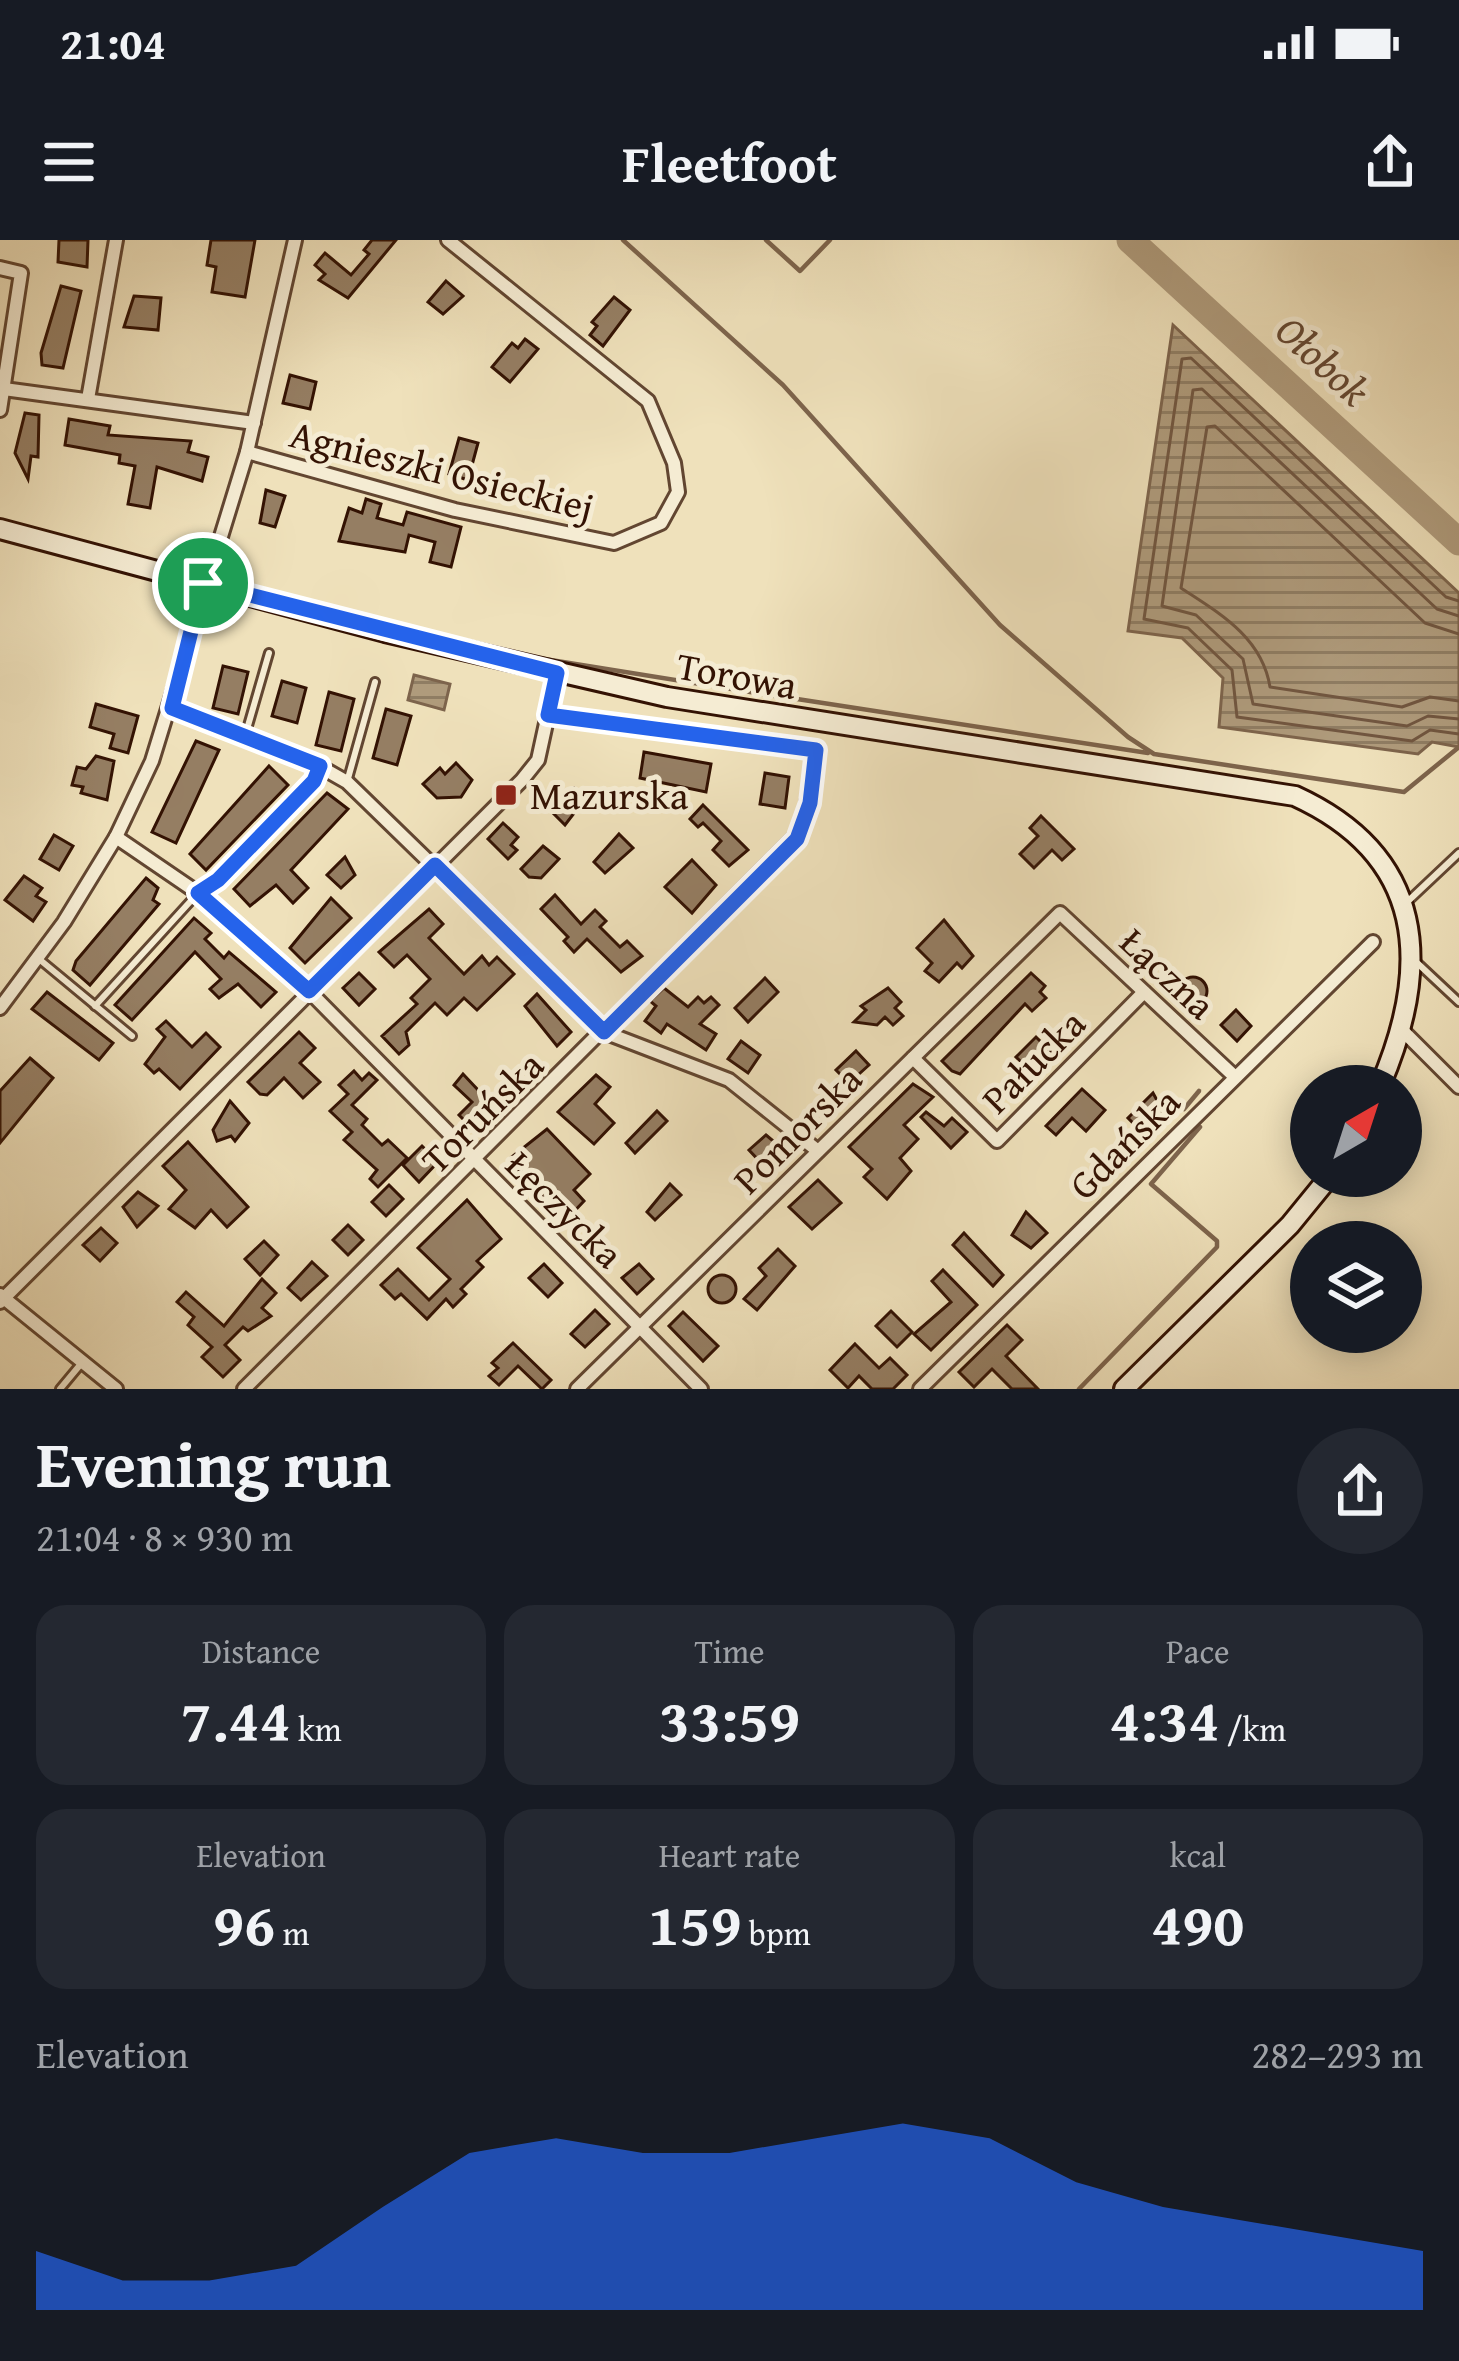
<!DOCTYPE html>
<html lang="en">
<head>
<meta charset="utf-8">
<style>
  body { margin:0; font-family:"Gentium Book Plus",serif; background:#242831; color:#f1f3f6; height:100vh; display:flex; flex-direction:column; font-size:45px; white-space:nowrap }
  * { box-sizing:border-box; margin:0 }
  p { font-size:39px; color:#9ea1a6 }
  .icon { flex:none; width:66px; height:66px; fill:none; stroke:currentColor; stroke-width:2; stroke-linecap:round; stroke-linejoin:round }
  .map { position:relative; height:1149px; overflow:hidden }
  .side { display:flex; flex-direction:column; background:#171b24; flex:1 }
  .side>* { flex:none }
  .needle { width:78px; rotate:39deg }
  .tools { position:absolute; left:1290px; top:825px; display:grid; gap:24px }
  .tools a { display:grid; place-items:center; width:132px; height:132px; border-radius:50%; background:#171b24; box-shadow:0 6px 30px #0003; font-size:60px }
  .pin { position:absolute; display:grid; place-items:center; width:102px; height:102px; color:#fff; margin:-51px; border:6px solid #fff; border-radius:50%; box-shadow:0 3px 12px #0007 }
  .round { display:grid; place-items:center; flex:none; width:126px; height:126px; border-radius:63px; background:#242831 }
  .summary { display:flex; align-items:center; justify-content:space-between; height:204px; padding:0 36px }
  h1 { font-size:66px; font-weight:600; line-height:90px }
  .figures { display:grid; grid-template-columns:repeat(3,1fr); gap:18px; height:204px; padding:12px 36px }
  .figures div { display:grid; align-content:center; border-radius:30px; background:#242831; text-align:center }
  .figures b { font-size:60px; font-weight:600 }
  .figures small { font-size:33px; font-weight:400 }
  .figures p { font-size:33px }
  .chart { height:336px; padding:24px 36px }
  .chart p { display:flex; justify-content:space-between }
  .chart svg { width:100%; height:216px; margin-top:12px; fill:#2563eb; opacity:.7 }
  .status { display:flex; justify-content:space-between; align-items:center; height:84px; padding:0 60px; background:#171b24; direction:ltr }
  .status svg { height:33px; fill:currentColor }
  header { display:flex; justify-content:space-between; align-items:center; height:156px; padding:0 36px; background:#171b24; font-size:54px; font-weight:600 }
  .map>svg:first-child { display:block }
</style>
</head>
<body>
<div class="status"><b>21:04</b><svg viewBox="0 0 49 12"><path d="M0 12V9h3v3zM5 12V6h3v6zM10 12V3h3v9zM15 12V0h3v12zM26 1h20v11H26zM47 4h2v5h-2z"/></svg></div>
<header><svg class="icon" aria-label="menu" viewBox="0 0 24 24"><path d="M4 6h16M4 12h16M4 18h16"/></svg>Fleetfoot<svg class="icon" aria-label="share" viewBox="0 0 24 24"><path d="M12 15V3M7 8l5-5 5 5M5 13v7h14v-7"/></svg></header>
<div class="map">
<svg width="1459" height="1149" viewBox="0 0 1459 1149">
  <defs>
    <pattern id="water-rules" width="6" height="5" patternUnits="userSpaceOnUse" patternTransform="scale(3)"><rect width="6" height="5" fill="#af9b7c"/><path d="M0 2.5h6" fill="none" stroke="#8f7d63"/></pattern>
  </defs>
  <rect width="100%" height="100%" fill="#efe1bb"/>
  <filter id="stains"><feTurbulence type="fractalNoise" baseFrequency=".00167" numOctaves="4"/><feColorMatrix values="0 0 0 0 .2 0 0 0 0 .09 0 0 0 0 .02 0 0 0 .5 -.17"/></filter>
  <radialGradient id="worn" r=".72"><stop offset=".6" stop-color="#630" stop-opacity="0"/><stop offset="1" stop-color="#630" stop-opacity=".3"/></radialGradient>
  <g fill="url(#water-rules)" stroke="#7d644c" stroke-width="3">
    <path d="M1173,85L1459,353V507L1432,502L1418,514L1219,487L1223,438L1182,398L1128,391Z"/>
    <path d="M414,435L450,444L444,470L408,460Z"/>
  </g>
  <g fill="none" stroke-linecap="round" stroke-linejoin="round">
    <g stroke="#715640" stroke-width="3">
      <path d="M1459,361L1446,357L1191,118L1182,119L1144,379L1188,388L1232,430L1237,477L1412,501L1430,490L1459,494"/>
      <path d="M1459,376L1437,369L1202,149L1193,150L1162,366L1196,375L1243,419L1253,464L1407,486L1428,476L1459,479"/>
      <path d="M1459,394L1425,383L1215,186L1207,187L1181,348C1219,373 1262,397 1270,447L1402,467L1430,457L1459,461"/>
    </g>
    <g stroke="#7d644c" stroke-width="4.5">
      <path d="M623,0L783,145L1000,385L1128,497L1154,514L1404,552L1459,507"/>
      <path d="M766,0L800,31L830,0"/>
      <path d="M532,417L781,457"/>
      <path d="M797,459L1148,513"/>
      <path d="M1184,869L1199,851"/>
      <path d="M1079,1149L1217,1007V1001L1151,944L1200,887"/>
    </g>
    <path stroke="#af9b7c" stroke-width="27" d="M1130,0L1459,302"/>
  </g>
  <g fill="#957e63" stroke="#331203" stroke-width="3">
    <path d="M59,0H88L87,27L58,22Z"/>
    <path d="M211,0H255L245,57L212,52L216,27L207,25Z"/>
    <path d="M372,0H396L348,58L319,40L325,34L315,25L325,13L351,35L369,14L364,10Z"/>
    <path d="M446,41L463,56L443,74L428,62Z"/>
    <path d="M61,46L81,51L63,128L42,125L41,113Z"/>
    <path d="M134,56L161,58L158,90L124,87Z"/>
    <path d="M614,57L630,70L603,106L590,95L597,86L592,82Z"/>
    <path d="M525,99L538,109L510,142L492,127L512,103L518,108Z"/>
    <path d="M290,135L316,142L310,169L283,163Z"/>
    <path d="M25,173L39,175L38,217L31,216L28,239L15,213Z"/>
    <path d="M69,179L110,186L108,195L191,201L188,212L208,217L202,241L157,227L150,268L128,264L135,226L119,223L120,215L65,205Z"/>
    <path d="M459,198L478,203L468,240L449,234Z"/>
    <path d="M266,250L285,256L275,287L260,283Z"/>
    <path d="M366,259L381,264L377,278L403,285L407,272L461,287L451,327L430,322L435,302L409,295L405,312L339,301L349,268L362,273Z"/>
    <path d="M223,426L248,432L238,474L213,468Z"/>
    <path d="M282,441L306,448L297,483L272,476Z"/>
    <path d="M329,452L354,459L341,511L316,505Z"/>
    <path d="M96,464L138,476L128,513L110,508L114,494L90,487Z"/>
    <path d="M386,469L411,476L397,525L373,518Z"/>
    <path d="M196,501L219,510L176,603L152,592Z"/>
    <path d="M644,512L711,524L706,552L640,538Z"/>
    <path d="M96,516L114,521L107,560L81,553L83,547L72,545L77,527L86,529Z"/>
    <path d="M456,523L472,540L461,557L437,558L423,544L440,528L445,534Z"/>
    <path d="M269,526L288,545L206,630L190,614Z"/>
    <path d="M765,533L789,537L785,568L760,564Z"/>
    <path d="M574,548L585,559L565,585L546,566Z"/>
    <path d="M327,553L348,569L291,630L308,648L293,663L276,645L250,666L234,649Z"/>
    <path d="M703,565L748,610L729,626L713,610L721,601L703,583L698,587L690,579Z"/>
    <path d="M1041,576L1074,609L1062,620L1052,610L1034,628L1020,614L1038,596L1030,588Z"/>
    <path d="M503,583L518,597L511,605L517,610L508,619L488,599Z"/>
    <path d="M619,594L633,608L605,633L594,622Z"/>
    <path d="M54,595L73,606L59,630L40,619Z"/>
    <path d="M543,606L559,619L541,638L529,637L521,629Z"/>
    <path d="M345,617L355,635L341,648L327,635Z"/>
    <path d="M692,620L716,645L692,673L665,647Z"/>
    <path d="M24,636L42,648L36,656L46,662L33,681L5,660Z"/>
    <path d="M146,638L158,648L153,660L159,664L90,745L73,730L76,721Z"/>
    <path d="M555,655L581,684L595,670L606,681L600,687L620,707L627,701L642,716L621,732L587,699L574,712L564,701L568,697L541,669Z"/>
    <path d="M331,658L351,678L305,723L290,708Z"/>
    <path d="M429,669L443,684L429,698L464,734L482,716L489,725L497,717L514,734L477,770L464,758L447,775L435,763L406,792L409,805L399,814L382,796L417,764L411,758L430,739L407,715L394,727L379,712Z"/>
    <path d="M194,678L211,693L205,699L224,718L229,712L276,752L261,767L238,744L219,758L210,749L221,739L195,712L132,780L115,765Z"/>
    <path d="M944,680L973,716L962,728L957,723L939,742L925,731L932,723L917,708Z"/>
    <path d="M359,733L375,749L359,765L343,748Z"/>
    <path d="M1031,733L1045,746L1040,752L1046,758L1032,771L1025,764L960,834L952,831L942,821Z"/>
    <circle cx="1193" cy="751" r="14"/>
    <path d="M765,738L778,752L748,782L735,768Z"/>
    <path d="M664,748L688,767L698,757L704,763L711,757L719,765L700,784L716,794L706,810L667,784L661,793L645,781L656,766L650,761Z"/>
    <path d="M888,748L901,762L895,768L903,776L893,785L885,777L877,785L854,782L866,770L861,766Z"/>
    <path d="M47,752L113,803L99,820L32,769Z"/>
    <path d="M537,754L571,792L557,806L525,766Z"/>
    <path d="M1236,770L1251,786L1237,801L1221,785Z"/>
    <path d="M166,781L192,807L206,793L220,807L180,849L159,829L154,833L145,824L165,797L157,789Z"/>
    <path d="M299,792L315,808L300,823L320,842L303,858L284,838L267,855L260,854L248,842Z"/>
    <path d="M1036,797L1052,813L1033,833L1016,817Z"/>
    <path d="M741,801L760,815L748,833L728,819Z"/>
    <path d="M856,811L869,825L849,843L836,830Z"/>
    <path d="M30,818L53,838L0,903V851Z"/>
    <path d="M354,831L362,840L369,833L377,840L352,865L367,879L362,885L382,905L388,900L407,918L378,947L370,939L377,930L344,900L352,892L330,871L348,854L339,845Z"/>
    <path d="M463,834L495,868L473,889L459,875L472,862L454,845Z"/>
    <path d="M596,835L610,847L595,864L614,883L594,904L558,872Z"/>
    <path d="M913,844L933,857L904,885L918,899L900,918L911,931L887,959L864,937L872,929L849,907Z"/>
    <path d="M1082,849L1105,870L1086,891L1072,878L1056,895L1046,886Z"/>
    <path d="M1153,853L1164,873L1144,894L1128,878Z"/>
    <path d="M230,861L249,883L235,901L231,896L217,901L213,890Z"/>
    <path d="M657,871L667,881L635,913L626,903Z"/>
    <path d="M926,872L944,886L952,878L967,892L951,908L921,877Z"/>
    <path d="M547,889L590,934L574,950L584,961L565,981L508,920Z"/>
    <path d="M766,895L784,910L765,927L749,910Z"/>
    <path d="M188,902L248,967L227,987L211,970L195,988L169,969L186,950L163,926Z"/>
    <path d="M422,906L438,922L419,942L403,925Z"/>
    <path d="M818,940L841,963L812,989L789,967Z"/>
    <path d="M670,944L681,955L655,980L647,972Z"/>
    <path d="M389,945L403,959L386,976L372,962Z"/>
    <path d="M138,952L158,966L137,987L123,967Z"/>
    <path d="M467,960L501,999L477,1021L483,1027L461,1049L466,1054L453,1067L446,1059L427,1079L401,1054L395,1059L381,1045L398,1029L429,1060L450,1039L418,1008Z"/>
    <path d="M1026,972L1047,993L1031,1008L1012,995Z"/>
    <path d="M348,985L363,1000L348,1015L333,1000Z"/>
    <path d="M101,988L117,1003L100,1021L83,1005Z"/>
    <path d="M964,993L1003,1035L993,1046L953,1005Z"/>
    <path d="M264,1001L278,1015L260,1035L245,1019Z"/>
    <path d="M778,1009L795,1026L757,1070L744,1059L766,1036L759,1028Z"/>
    <path d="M312,1022L327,1036L301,1060L288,1048Z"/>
    <path d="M544,1024L562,1043L548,1057L529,1038Z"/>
    <path d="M639,1024L653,1039L637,1054L622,1038Z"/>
    <path d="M943,1030L977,1065L931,1110L914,1094L951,1062L932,1041Z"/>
    <circle cx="722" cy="1049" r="14"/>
    <path d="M262,1039L276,1053L262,1068L271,1076L248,1091L243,1087L225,1105L240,1120L223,1137L202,1117L212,1107L188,1085L194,1077L177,1062L186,1052L224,1086Z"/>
    <path d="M595,1070L609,1084L585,1107L571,1094Z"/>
    <path d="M891,1071L912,1092L897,1107L876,1086Z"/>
    <path d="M683,1072L718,1106L703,1121L669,1086Z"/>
    <path d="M1007,1085L1022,1100L1006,1116L1038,1149H1012L992,1129L974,1147L959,1132Z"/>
    <path d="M513,1103L551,1140L542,1149L518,1126L499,1145L489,1136L498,1128L492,1123Z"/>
    <path d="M855,1104L879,1128L890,1118L907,1135L893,1149H872L859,1136L848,1148L830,1130Z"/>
  </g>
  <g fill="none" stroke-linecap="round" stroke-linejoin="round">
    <g stroke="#624631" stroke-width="12">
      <g id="lane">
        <path d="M245,496L269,413"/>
        <path d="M347,542L375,442"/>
        <path d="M1405,664L1459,613"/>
        <path d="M39,719L132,796"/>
        <path d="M1413,719L1459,762"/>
        <path d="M95,766L198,653L218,640L314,541L318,529"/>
        <path d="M60,1149L80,1125"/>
      </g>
    </g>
    <g stroke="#624631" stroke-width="18">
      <g id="street">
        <path d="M0,28L21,33L0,170"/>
        <path d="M4,149L254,183"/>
        <path d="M88,159L116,0"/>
        <path d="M247,212L455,270L614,303L661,283L678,252L674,223L648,161L448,0"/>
        <path d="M172,468L319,526L347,542L604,792L729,840L818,911"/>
        <path d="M116,597L198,653L309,751L701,1149"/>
        <path d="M0,768L64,682L116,597L152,521L247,212L295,0"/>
        <path d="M1402,790L1459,847"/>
        <path d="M913,818L997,901L1144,752"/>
        <path d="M0,1055L116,1149"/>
        <path d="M0,1062L522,540L538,520L557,433"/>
        <path d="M244,1149L803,589L816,510L548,475"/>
        <path d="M577,1149L1060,673L1234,836"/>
        <path d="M920,1149L1373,702"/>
      </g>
    </g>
    <g stroke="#331203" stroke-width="24">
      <g id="secondary">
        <path d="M0,289L385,392L667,457L1295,556C1426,616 1432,725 1380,846"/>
        <path d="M1124,1149L1290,985L1330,936"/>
      </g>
    </g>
    <use href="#lane" stroke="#f5ecd3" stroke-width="6"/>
    <use href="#street" stroke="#f5ecd3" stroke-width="12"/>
    <use href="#secondary" stroke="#f5ecd3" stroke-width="18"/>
  </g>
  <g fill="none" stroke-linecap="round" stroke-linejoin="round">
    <g stroke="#fff" stroke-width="24">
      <path id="route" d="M203,343L557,433L548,475L816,510L810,563L797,599L604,792L435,625L309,751L198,653L218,640L314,541L320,526L172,468Z"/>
    </g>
    <use href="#route" stroke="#2563eb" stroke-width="15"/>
  </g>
  <rect fill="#8f2418" stroke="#f5ecd3" stroke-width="4.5" x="494" y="543" width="24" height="24" rx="6"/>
  <g text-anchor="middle" stroke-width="10" stroke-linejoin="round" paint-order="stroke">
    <g font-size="39" fill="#331203" stroke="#f5ecd3">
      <text transform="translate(442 230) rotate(14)" y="14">Agnieszki Osieckiej</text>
      <text transform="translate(737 435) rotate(10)" y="14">Torowa</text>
      <text transform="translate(1168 733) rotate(43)" y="14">Łączna</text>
      <text transform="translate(1033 821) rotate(-45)" y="14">Pałucka</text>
      <text transform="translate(482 872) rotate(-45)" y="14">Toruńska</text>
      <text transform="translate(797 889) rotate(-45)" y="14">Pomorska</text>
      <text transform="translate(1124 903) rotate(-45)" y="14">Gdańska</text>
      <text transform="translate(565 969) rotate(45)" y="14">Łęczycka</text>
    </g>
    <g font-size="39" fill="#331203" stroke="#f5ecd3" text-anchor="start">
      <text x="530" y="569">Mazurska</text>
    </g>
    <g font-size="42" font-style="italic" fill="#654933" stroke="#f5ecd3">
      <text transform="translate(1323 120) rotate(43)" y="15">Ołobok</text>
    </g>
  </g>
  <rect width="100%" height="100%" filter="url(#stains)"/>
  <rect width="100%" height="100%" fill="url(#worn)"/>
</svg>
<div class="tools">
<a><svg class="needle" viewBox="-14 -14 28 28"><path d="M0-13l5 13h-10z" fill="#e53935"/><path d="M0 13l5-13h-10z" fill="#9ea1a6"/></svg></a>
<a><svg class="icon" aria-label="layers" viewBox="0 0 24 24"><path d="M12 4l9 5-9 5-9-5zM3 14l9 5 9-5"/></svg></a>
</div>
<div class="pin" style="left:203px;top:343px;background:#1e9e55"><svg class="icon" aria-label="arrive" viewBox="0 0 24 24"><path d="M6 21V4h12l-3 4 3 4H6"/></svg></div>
</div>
<section class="side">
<div class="summary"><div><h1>Evening run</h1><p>21:04 · 8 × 930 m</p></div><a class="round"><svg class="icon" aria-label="share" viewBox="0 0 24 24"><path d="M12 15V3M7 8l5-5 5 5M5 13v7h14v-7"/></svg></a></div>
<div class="figures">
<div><p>Distance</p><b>7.44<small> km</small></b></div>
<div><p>Time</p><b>33:59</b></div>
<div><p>Pace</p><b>4:34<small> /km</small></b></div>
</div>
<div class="figures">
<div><p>Elevation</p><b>96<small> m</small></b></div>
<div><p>Heart rate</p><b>159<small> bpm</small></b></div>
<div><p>kcal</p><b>490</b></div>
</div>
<div class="chart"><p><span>Elevation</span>282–293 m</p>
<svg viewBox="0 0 160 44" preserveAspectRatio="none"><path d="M0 44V32L10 38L20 38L30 35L40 23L50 12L60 9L70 12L80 12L90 9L100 6L110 9L120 18L130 23L140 26L150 29L160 32V44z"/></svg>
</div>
</section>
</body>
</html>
